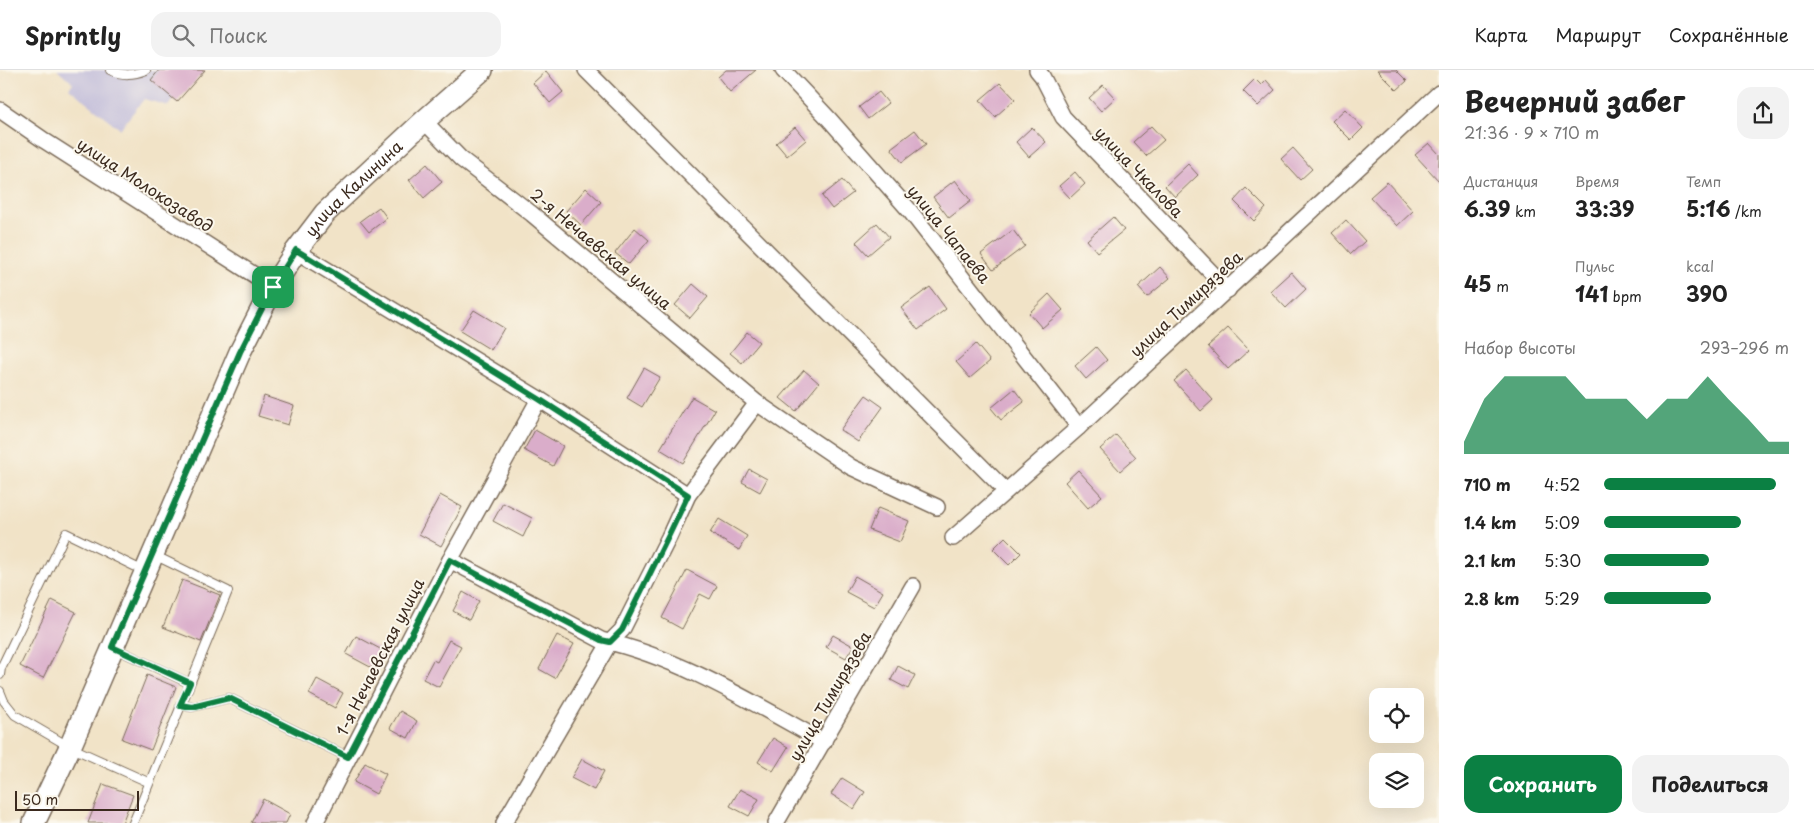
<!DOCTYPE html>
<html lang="ru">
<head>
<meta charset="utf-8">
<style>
  body { margin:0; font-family:"Playpen Sans",sans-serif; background:#f2f2f2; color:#222; height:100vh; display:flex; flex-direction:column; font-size:19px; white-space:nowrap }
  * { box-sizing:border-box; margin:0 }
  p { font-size:16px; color:#767676 }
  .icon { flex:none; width:28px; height:28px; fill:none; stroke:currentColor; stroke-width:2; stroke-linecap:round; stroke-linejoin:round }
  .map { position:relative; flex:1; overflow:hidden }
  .drawer { display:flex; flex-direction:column; background:#fff; width:375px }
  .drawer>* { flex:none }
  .buttons { position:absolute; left:1369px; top:618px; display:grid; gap:10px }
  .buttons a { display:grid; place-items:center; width:55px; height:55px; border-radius:10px; background:#fff; box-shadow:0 5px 20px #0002; font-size:25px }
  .scale { position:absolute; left:15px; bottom:12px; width:124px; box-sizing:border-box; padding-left:5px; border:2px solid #3b2a1e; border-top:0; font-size:14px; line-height:18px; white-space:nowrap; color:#3b2a1e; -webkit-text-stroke:4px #fbf7ec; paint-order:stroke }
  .pin { position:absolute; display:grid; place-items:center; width:42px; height:42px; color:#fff; margin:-21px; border-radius:10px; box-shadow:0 2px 8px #0006 }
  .round { display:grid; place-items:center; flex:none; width:52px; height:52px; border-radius:15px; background:#f2f2f2 }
  .summary { display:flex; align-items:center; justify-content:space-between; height:85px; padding:0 25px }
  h1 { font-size:28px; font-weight:700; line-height:38px }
  .stats { display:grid; grid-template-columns:repeat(3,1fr); gap:8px; height:85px; padding:5px 25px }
  .stats div { display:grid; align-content:center }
  .stats b { font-size:21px; font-weight:700 }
  .stats small { font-size:14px; font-weight:400 }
  .stats p { font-size:14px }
  .chart { height:140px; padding:10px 25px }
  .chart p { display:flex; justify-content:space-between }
  .chart svg { width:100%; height:90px; margin-top:5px; fill:#0b8043; opacity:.7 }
  .cta { display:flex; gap:10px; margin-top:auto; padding:10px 25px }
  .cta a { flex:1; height:58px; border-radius:15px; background:#0b8043; color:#fff; font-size:20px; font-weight:700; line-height:58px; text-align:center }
  .cta a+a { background:#f2f2f2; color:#222 }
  ul { padding:0 25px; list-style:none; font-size:16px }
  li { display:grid; grid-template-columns:80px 60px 1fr; align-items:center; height:38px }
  li i { height:12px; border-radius:6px; background:#0b8043 }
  header { display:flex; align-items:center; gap:30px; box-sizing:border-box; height:70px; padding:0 25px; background:#fff; border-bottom:1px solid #e0e0e0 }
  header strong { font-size:24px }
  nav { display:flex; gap:28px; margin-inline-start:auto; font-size:18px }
  .search { width:350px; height:45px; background:#f2f2f2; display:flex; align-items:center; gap:12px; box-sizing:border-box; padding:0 18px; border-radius:15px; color:#767676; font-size:19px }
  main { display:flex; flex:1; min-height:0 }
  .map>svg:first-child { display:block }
</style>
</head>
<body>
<header>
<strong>Sprintly</strong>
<div class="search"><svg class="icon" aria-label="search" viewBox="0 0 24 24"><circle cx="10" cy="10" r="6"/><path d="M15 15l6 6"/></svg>Поиск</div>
<nav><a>Карта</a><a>Маршрут</a><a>Сохранённые</a></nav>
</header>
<main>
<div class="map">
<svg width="1439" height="753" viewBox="0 0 1439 753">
  <rect width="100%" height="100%" fill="#fbf7ec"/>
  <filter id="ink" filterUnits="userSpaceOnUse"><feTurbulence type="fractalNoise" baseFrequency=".02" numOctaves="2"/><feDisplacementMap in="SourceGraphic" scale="10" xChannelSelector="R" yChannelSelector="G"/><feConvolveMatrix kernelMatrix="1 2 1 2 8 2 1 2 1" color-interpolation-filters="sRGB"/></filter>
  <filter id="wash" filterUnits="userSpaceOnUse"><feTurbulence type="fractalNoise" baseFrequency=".0096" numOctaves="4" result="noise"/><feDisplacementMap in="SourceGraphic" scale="20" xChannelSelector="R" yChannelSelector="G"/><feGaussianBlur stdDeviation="1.12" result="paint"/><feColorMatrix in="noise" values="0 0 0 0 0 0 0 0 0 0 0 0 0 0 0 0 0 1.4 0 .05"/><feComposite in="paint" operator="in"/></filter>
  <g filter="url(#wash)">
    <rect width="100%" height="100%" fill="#f1e3c7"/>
    <path fill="#c5c0da" d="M57,0H205L177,32L174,29L168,36L144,29L120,59L69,18L73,13Z"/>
    <g id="blocks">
      <g fill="#daadca">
        <path d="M159,0H205L177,32L151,10Z"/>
        <path d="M726,0H756L730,22L718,7Z"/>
        <path d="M1377,0H1396L1407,11L1397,20Z"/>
        <path d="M546,1L563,22L550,33L533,13Z"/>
        <path d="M1255,9L1261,15L1266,10L1275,20L1258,36L1243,21Z"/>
        <path d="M1000,13L1015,29L995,47L980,30Z"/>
        <path d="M1103,15L1115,28L1101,41L1089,28Z"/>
        <path d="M879,22L888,33L868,49L859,37Z"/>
        <path d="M1345,39L1363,58L1351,70L1332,51Z"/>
        <path d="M1151,56L1164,70L1146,86L1133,72Z"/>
        <path d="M795,57L806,70L787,86L776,73Z"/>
        <path d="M1032,57L1046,72L1029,87L1016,72Z"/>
        <path d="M915,60L926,74L902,92L891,78Z"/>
        <path d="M1429,73L1439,84V111L1415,85Z"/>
        <path d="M1293,78L1312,99L1300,110L1281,89Z"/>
        <path d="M427,94L442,112L424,128L409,110Z"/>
        <path d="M1188,94L1198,105L1175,127L1165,116Z"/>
        <path d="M1075,102L1085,114L1070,128L1059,116Z"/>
        <path d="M842,110L853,123L832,139L822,126Z"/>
        <path d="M955,110L971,131L949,148L933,127Z"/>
        <path d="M1387,112L1413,141L1397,156L1370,127Z"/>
        <path d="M586,118L601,132L581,155L566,141Z"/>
        <path d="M1246,118L1266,138L1254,151L1234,131Z"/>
        <path d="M379,137L387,148L369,162L360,151Z"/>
        <path d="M1113,147L1124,160L1097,182L1087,170Z"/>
        <path d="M1346,150L1365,171L1351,184L1332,163Z"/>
        <path d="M877,153L889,167L868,185L856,172Z"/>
        <path d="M635,158L649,170L629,194L615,183Z"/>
        <path d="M1013,160L1025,176L993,200L981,184Z"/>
        <path d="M1160,197L1170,208L1147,227L1138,217Z"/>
        <path d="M1291,202L1306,219L1286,238L1270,221Z"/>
        <path d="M693,214L708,227L690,248L675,235Z"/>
        <path d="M930,217L946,239L918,260L901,238Z"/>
        <path d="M1049,224L1063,240L1042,258L1029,243Z"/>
        <path d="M474,240L504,258L491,280L460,261Z"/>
        <path d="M1228,258L1249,280L1228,299L1208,276Z"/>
        <path d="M747,262L759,272L742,293L730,283Z"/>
        <path d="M976,274L990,291L970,308L956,292Z"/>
        <path d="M1096,277L1107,290L1086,309L1075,296Z"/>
        <path d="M644,298L660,307L642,337L627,328Z"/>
        <path d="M804,300L819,313L796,341L780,328Z"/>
        <path d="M1186,300L1213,330L1201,341L1174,311Z"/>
        <path d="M1014,319L1024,332L1001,350L991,338Z"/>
        <path d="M866,325L883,337L858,372L840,360Z"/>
        <path d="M264,326L294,336L288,355L258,346Z"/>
        <path d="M692,327L715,340L683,393L660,379Z"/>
        <path d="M535,360L563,376L553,396L524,380Z"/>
        <path d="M1116,365L1136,387L1120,401L1100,379Z"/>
        <path d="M749,399L767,409L760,422L742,412Z"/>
        <path d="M1078,400L1102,426L1088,438L1065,412Z"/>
        <path d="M440,425L462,437L441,476L419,464Z"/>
        <path d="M503,433L532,448L523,467L493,451Z"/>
        <path d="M878,438L909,451L900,472L869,460Z"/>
        <path d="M719,449L747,466L739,480L710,463Z"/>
        <path d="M1005,467L1021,483L1009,495L993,479Z"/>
        <path d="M687,500L717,516L710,529L700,524L682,559L662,548Z"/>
        <path d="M855,506L883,522L874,537L846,522Z"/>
        <path d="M182,510L220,525L201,572L163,557Z"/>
        <path d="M463,522L479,531L469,550L453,541Z"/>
        <path d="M52,530L76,542L43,608L20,596Z"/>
        <path d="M557,565L574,574L555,608L539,599Z"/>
        <path d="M833,565L853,576L846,588L826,577Z"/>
        <path d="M356,566L384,581L374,599L346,584Z"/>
        <path d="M449,570L461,576L439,617L423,609L433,590L437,592Z"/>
        <path d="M898,596L915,605L908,619L891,610Z"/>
        <path d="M147,605L176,617L151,680L122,669Z"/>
        <path d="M317,609L343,623L335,638L309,624Z"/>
        <path d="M400,641L417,651L408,668L390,658Z"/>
        <path d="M773,668L788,677L773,701L758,692Z"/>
        <path d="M582,689L604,701L594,720L571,708Z"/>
        <path d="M365,693L386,704L376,724L354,712Z"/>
        <path d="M842,708L865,722L854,739L831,724Z"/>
        <path d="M103,714L133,725L122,753H88Z"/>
        <path d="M740,719L759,729L749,746L730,736Z"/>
        <path d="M263,729L290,744L286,753H251Z"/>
      </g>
    </g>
  </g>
  <g filter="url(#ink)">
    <use href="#blocks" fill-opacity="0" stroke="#7b6b59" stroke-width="1"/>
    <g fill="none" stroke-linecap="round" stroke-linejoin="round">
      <g stroke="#7b6b59" stroke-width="10">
        <g id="lane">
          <path d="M110,0C123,6 133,5 146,0"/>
          <path d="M114,578L189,613"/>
          <path d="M0,605L1,598L66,463L144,501"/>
          <path d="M0,621L4,631L15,645L70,677L148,712"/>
          <path d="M180,635L192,637L229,628L348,687"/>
          <path d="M133,753L228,521L154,485"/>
        </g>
      </g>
      <g stroke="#7b6b59" stroke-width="18">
        <g id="street">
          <path d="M586,0L1006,421"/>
          <path d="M783,0L830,50L910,141L1079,357"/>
          <path d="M1037,0L1042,6L1063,47L1228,220"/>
          <path d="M0,40L45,71L273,217"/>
          <path d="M424,51L461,89L532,144L757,333L851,397L937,437"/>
          <path d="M296,181L539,329L688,425"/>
          <path d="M953,468L1079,357L1439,23"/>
          <path d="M450,490L601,570C681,588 753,633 824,672"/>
          <path d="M315,753L450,490L539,329"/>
          <path d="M504,753L610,572L622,560L669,467L688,425L757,333"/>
          <path d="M776,753L913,516"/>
        </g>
      </g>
      <g stroke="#7b6b59" stroke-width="24">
        <g id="secondary">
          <path id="s1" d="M34,753L70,677L240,282L273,217L296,181L325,143L424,51L482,0"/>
        </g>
      </g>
      <use href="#lane" stroke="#fff" stroke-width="8"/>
      <use href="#street" stroke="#fff" stroke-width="15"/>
      <use href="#secondary" stroke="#fff" stroke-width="21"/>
    </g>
  </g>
  <g fill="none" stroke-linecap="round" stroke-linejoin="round" filter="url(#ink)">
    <g stroke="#fff" stroke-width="10">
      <path id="route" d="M296,180L539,329L688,425L668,467L622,560L610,572L601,570L450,490L348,687L229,628L192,637L180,635L190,613L112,577L240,282L273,217Z"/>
    </g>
    <use href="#route" stroke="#0b8043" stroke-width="6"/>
  </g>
  <g text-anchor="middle" stroke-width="4" stroke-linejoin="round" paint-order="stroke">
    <g font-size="16" fill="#3b2a1e" stroke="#fbf7ec">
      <text transform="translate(1139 102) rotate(46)" y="6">улица Чкалова</text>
      <text transform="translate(145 115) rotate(33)" y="6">улица Молокозавод</text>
      <text dy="6" stroke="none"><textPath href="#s1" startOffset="715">улица Калинина</textPath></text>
      <text transform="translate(949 164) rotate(51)" y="6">улица Чапаева</text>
      <text transform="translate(601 179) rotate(40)" y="6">2-я Нечаевская улица</text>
      <text transform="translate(1186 234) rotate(-43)" y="6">улица Тимирязева</text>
      <text transform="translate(380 587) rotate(-63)" y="6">1-я Нечаевская улица</text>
      <text transform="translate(830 626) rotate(-60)" y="6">улица Тимирязева</text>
    </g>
  </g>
</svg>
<div class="buttons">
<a><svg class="icon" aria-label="locate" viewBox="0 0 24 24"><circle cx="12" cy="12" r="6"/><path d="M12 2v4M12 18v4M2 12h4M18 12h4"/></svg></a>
<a><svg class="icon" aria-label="layers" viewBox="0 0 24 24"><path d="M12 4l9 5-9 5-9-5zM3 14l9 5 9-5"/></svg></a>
</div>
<div class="scale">50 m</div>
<div class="pin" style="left:273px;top:217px;background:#1e9e55"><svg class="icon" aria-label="arrive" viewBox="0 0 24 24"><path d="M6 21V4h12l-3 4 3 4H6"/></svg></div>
</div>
<section class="drawer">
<div class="summary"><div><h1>Вечерний забег</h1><p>21:36 · 9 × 710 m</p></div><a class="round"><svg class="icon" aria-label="share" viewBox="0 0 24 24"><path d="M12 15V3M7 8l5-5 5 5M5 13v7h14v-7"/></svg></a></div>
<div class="stats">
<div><p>Дистанция</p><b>6.39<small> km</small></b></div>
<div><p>Время</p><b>33:39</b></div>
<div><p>Темп</p><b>5:16<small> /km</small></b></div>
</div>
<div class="stats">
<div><b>45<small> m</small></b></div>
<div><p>Пульс</p><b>141<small> bpm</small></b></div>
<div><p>kcal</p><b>390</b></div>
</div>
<div class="chart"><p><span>Набор высоты</span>293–296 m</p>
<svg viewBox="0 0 160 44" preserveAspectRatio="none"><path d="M0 44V38L10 17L20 6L30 6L40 6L50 6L60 17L70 17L80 17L90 27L100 17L110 17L120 6L130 17L140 27L150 38L160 38V44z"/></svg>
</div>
<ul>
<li><b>710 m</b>4:52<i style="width:93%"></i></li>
<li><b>1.4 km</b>5:09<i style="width:74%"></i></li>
<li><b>2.1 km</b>5:30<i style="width:57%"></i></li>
<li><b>2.8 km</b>5:29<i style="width:58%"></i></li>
</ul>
<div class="cta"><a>Сохранить</a><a>Поделиться</a></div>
</section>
</main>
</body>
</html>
